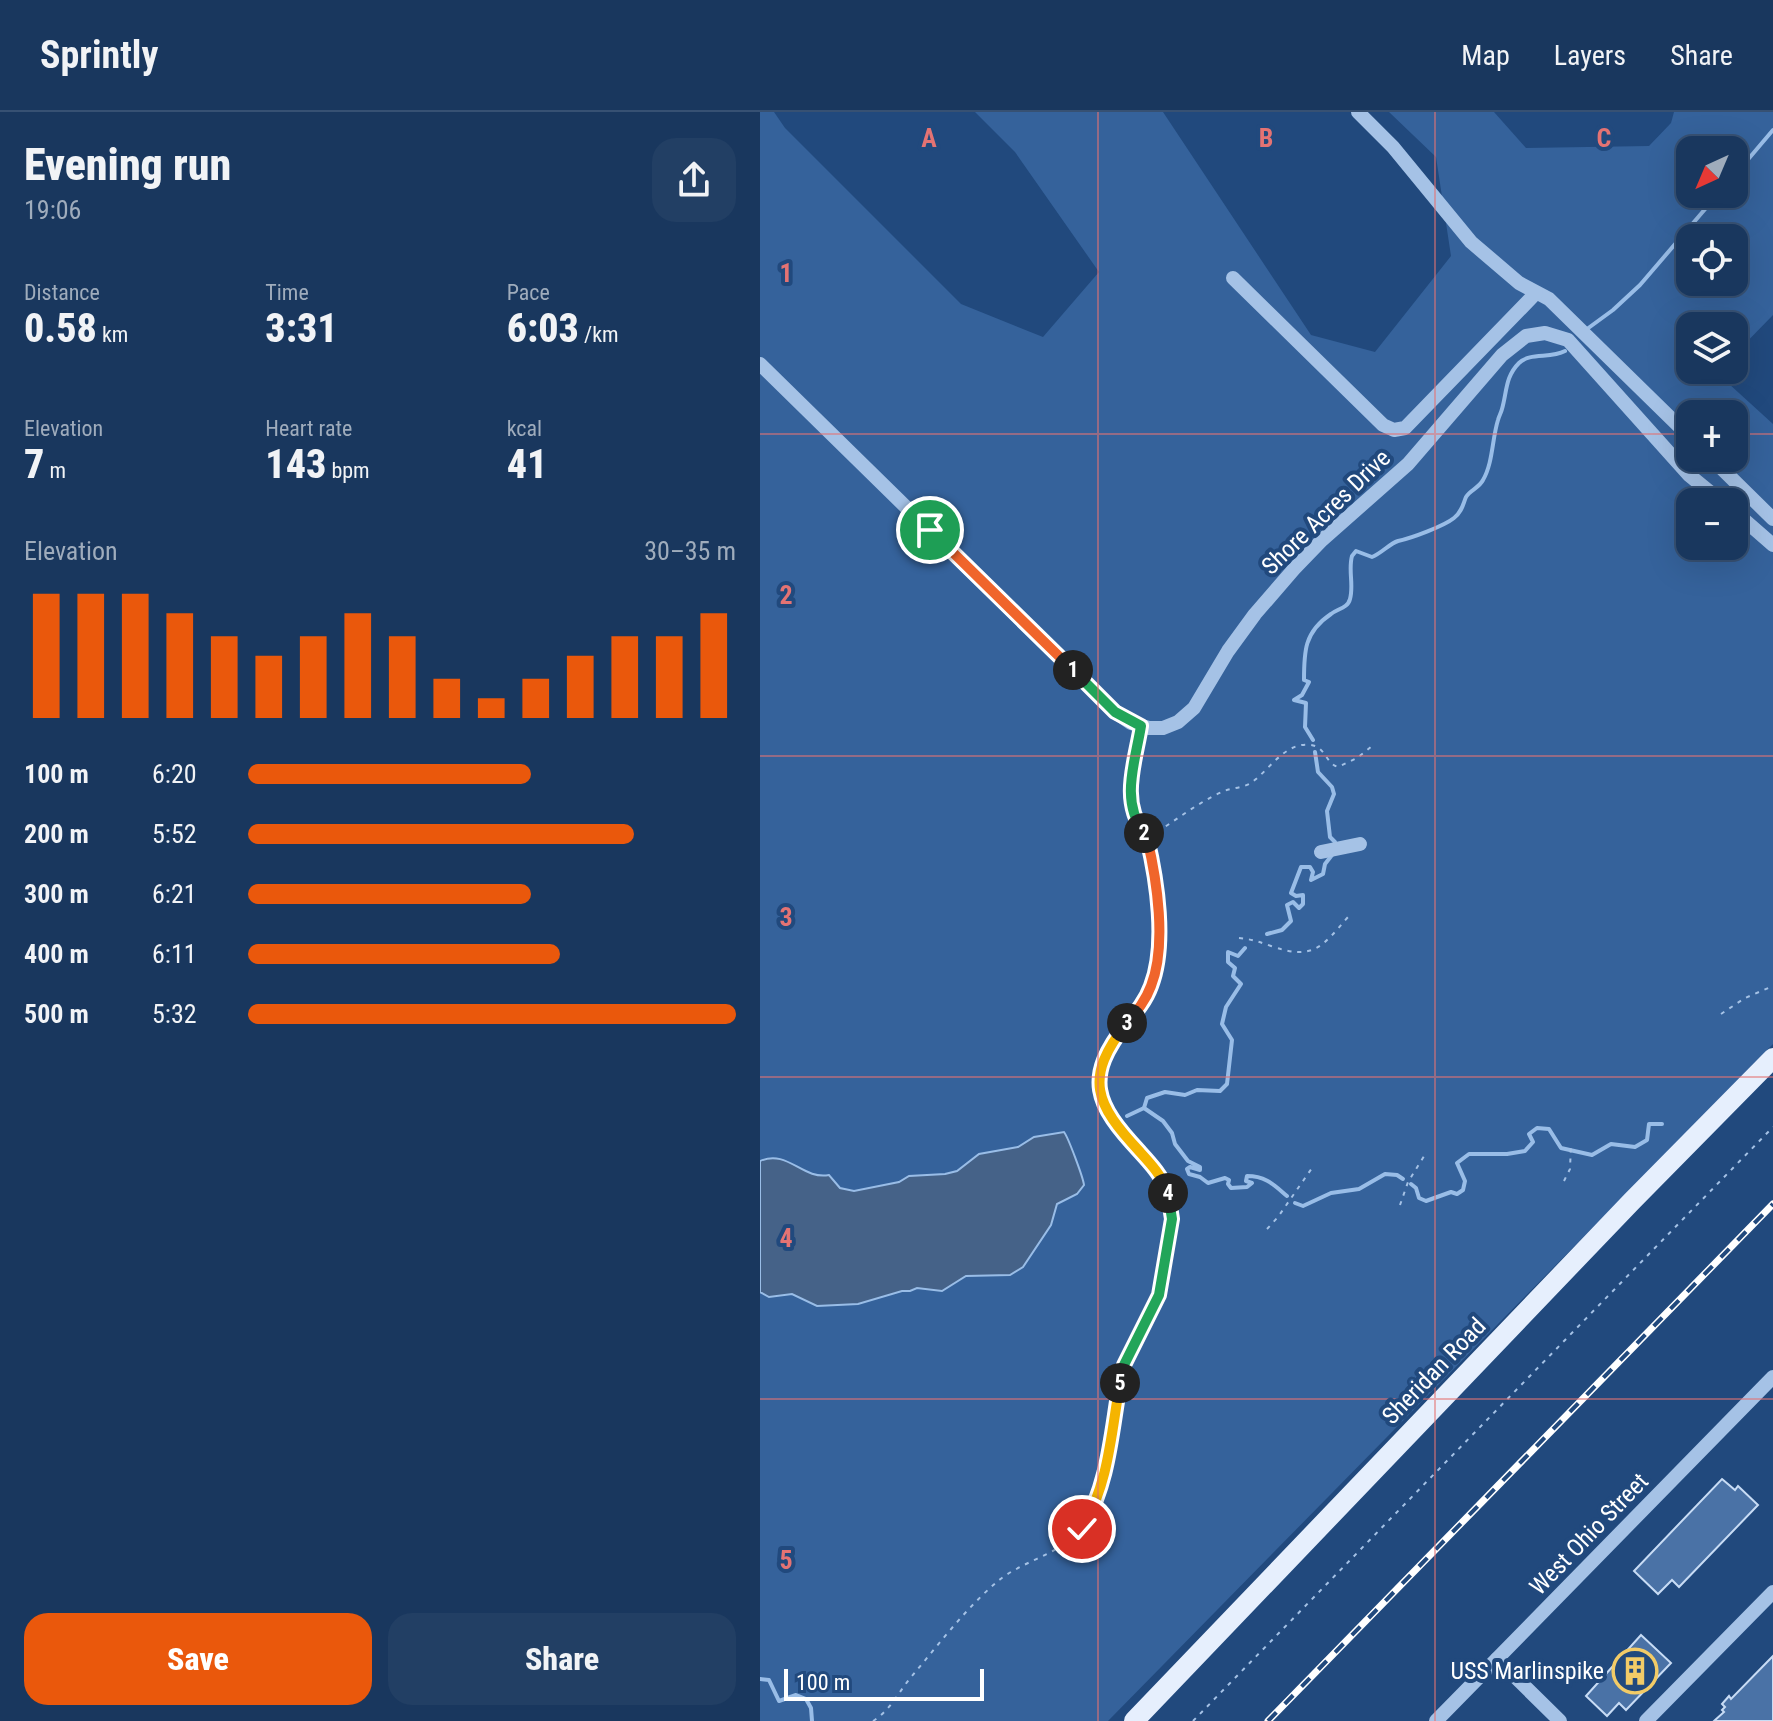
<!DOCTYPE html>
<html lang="en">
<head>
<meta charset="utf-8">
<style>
  body { margin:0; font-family:"Roboto Condensed",sans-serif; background:#223f64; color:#f1f3f6; height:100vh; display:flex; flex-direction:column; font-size:30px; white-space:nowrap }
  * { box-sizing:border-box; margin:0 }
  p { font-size:26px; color:#9facbc }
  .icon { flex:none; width:44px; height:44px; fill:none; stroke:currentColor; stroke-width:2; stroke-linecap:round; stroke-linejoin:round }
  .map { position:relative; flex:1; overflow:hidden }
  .details { display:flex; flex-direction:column; background:#19375e; width:760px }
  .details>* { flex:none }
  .needle { width:52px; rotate:224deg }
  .buttons { position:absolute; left:916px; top:24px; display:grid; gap:16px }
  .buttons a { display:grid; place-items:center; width:72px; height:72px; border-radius:16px; background:#19375e; box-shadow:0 8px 32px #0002,0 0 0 2px #375173; font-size:40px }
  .scale { position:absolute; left:24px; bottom:20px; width:200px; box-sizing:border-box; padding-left:8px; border:4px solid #fff; border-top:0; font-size:22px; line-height:28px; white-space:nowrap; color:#fff; -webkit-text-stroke:6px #21497d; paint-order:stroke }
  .pin { position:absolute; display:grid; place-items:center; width:68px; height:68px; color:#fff; margin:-34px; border:4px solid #fff; border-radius:50%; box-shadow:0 2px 8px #0007 }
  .km { position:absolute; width:40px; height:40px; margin:-20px; border-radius:50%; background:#222; color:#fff; font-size:22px; line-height:40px; text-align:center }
  .round { display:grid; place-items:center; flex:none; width:84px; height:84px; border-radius:24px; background:#223f64 }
  .overview { display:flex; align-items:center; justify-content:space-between; height:136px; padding:0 24px }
  h1 { font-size:44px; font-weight:800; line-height:60px }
  .figures { display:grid; grid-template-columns:repeat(3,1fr); gap:12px; height:136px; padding:8px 24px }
  .figures div { display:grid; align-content:center }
  .figures b { font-size:40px; font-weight:800 }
  .figures small { font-size:22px; font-weight:400 }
  .figures p { font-size:22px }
  .chart { height:224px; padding:16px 24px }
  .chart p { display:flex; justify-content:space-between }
  .chart svg { width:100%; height:144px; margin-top:8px; stroke:#ea580c; stroke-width:6 }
  .action { display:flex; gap:16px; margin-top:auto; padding:16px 24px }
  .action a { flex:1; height:92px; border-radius:24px; background:#ea580c; color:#fff; font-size:32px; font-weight:800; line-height:92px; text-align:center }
  .action a+a { background:#223f64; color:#f1f3f6 }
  ul { padding:0 24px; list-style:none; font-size:26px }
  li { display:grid; grid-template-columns:128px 96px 1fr; align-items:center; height:60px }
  li i { height:20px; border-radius:10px; background:#ea580c }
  header { display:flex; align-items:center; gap:48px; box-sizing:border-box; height:112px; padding:0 40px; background:#19375e; border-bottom:2px solid #375173 }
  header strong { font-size:38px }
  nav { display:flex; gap:44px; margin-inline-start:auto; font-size:28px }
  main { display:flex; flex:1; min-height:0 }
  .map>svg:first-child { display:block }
</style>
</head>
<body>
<header>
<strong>Sprintly</strong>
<nav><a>Map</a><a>Layers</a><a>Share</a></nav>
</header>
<main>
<section class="details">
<div class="overview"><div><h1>Evening run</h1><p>19:06</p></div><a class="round"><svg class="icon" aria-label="share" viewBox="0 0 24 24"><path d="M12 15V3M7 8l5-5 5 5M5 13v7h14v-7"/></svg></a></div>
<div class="figures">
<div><p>Distance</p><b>0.58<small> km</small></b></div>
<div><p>Time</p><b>3:31</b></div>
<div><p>Pace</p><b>6:03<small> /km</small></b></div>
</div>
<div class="figures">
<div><p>Elevation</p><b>7<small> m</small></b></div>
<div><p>Heart rate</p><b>143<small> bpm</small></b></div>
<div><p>kcal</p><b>41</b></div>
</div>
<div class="chart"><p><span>Elevation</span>30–35 m</p>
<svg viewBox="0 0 160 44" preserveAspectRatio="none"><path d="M5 44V6M15 44V6M25 44V6M35 44V12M45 44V19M55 44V25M65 44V19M75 44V12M85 44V19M95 44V32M105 44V38M115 44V32M125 44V25M135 44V19M145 44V19M155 44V12"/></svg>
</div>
<ul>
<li><b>100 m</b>6:20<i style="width:58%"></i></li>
<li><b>200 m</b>5:52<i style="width:79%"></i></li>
<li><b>300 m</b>6:21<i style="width:58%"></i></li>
<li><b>400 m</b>6:11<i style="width:64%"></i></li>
<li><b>500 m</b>5:32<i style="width:100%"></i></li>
</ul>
<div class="action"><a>Save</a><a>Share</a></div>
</section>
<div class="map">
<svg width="1013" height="1609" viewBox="0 0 1013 1609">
  <rect width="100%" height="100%" fill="#21497d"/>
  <path fill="#35629b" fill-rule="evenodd" d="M0,0H14L25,16L201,192L283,225L339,160L255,40L215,0H403L551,223L615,240L691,144L676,45L629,0H734L766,36L889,34L911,11L914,0H1013V203L974,243V214H930V258H960L957,261L1013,312V932L348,1609H0ZM930,38H974V82H930ZM930,126H974V170H930ZM930,302H974V346H930ZM930,390H974V434H930Z"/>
  <path fill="#456288" stroke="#99bde7" stroke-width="2" d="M304,1020C308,1025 323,1065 324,1073L317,1082L297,1092L291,1113L263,1155L250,1163L206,1164L182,1179L157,1176L150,1179H142L98,1192L57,1194L32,1182L9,1185L0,1180V1049C28,1037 42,1068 69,1063L80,1076L94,1079L139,1070L149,1064L185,1062L197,1059L219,1042L258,1035L274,1025Z"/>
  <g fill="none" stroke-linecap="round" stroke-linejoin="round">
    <g stroke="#99bde7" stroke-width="4">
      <path d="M974,64L1013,18"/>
      <path d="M827,217L853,198L880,173L958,82"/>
      <path d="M553,628L545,615L546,591L534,588L542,583L549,570L544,568C544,540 544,520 571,502C577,497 588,496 590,487C594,473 588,458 592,444L596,439L612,445C622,441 629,432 638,429C652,426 684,414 694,406C702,400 703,392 706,385C710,378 719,376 723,368C733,351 732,327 738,308C739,304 741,301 742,297C747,280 745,265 759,251C770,240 790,247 805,239"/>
      <path d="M555,640L558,660L572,675L574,682L567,699L570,725L575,730V735"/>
      <path d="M507,822L522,818L531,809L527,793L533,790L539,796L543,792V783L536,784L531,781L541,755H550L553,760L551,768L563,762L565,752L572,743"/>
      <path d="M384,996L403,1009L412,1021L415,1032L428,1049L440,1055V1058L430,1055L427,1057L429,1062L440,1065L448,1071L465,1066L469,1068L468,1072L471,1076L487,1075L492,1071L486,1069L487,1064C506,1064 514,1073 527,1084"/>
      <path d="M367,1004L384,996L387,986L405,980L425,983L437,978L460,979L467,972L472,928L462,912L466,895L481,872L473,864L475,856L468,850V840L478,844L485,836"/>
      <path d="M651,1072L656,1076L659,1086L666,1089L691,1080L697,1082L703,1078L705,1069L697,1051L709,1042H747L765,1039L773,1030L769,1022L777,1016L789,1017L801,1036L832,1043L851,1032L875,1035L887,1028L889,1012H902"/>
      <path d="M535,1091L543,1094L571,1081L599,1077L625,1062L637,1063L643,1067"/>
      <path d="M0,1567L9,1568L19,1589L36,1583L46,1587L51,1596L52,1609"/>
    </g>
  </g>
  <g fill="#4a72a6" stroke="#c8dcf5" stroke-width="2">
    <path d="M962,1367L975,1378L978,1374L998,1393L919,1475L912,1468L898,1482L874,1459Z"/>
    <path d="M881,1523L911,1551L866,1598L859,1591L847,1604L826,1584Z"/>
    <path d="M1013,1544V1609H954L964,1600L962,1598L965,1595L962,1592L969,1584L971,1587Z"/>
  </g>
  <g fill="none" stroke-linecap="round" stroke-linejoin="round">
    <g stroke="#a5c2e6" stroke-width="2" stroke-dasharray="4 6" stroke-linecap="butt">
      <path d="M389,725C414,710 438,690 464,679C472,676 481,676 489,672C508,661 524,629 551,633C566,635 565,651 578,655L597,646L612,634"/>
      <path d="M479,826C491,827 500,830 511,834C553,849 562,835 588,805"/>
      <path d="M961,902L985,886L1013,874"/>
      <path d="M804,1069L810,1057L811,1032"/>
      <path d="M640,1093L648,1070L666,1041"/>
      <path d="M507,1117L518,1105L552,1056"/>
      <path d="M113,1609C131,1598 139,1579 152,1564C179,1532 206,1496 238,1469C263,1448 305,1441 324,1414C355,1368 349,1308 363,1257C370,1232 388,1210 398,1186C407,1162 414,1116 411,1090C404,1044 346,1026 340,980C333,931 387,902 396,857C403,821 398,765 388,730C385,717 373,707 370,692C366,671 375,647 379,627"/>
      <path d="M433,1609L1013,1015"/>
    </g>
    <g stroke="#a5c2e6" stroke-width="14">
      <path d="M598,0L633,35L711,130L759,171L789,187L930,325"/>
      <path d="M473,166L623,313L634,318L645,316L776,181"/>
      <path d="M0,252L355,600L371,611L389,616H403L418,610L434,596L468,539L495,502L534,457L562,428L648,352L742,243L766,224L785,221L808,228L929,363L962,390"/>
      <path d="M951,346L1013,407"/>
      <path d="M974,399L1013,433"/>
      <path d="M561,740L600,732"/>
      <path d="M737,1547L800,1609"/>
      <path d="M676,1609L1013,1265"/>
      <path d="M886,1609L1013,1480"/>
    </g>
    <path stroke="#e6effd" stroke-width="20" d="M374,1609L872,1089L1013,946"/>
    <g stroke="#fff" stroke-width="7">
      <path id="rail" d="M508,1609L1013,1092"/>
    </g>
    <use href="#rail" stroke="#21497d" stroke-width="4" stroke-dasharray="12" stroke-linecap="butt"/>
  </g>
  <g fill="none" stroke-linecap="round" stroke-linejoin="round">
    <g stroke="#fff" stroke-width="16">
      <path id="split-1" d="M170,418L313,558"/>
    </g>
    <g stroke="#fff" stroke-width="16">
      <path id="split-2" d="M313,558L355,600L381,614C375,651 360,688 384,721"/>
    </g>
    <g stroke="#fff" stroke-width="16">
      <path id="split-3" d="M367,911C377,899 386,888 391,874C407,833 397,768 387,726L384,721"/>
    </g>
    <g stroke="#fff" stroke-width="16">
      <path id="split-4" d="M367,911C323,966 335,992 380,1040C391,1052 403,1065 408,1081"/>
    </g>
    <g stroke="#fff" stroke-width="16">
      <path id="split-5" d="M360,1271L364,1253L399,1183L412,1107L408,1081"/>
    </g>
    <g stroke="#fff" stroke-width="16">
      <path id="split-6" d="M322,1417C349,1371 351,1322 360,1271"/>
    </g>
    <use href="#split-1" stroke="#f0652b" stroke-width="10"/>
    <use href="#split-2" stroke="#22a559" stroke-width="10"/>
    <use href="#split-3" stroke="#f0652b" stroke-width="10"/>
    <use href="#split-4" stroke="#f5b400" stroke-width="10"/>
    <use href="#split-5" stroke="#22a559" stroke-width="10"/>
    <use href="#split-6" stroke="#f5b400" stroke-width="10"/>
  </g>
  <path fill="none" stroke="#e47373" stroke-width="2" stroke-opacity="0.55" d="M338,0V1609M675,0V1609M0,322H930M974,322H1013M0,644H1013M0,965H1013M0,1287H1013"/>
  <defs>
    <g id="building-ring" transform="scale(2.3)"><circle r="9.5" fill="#21497d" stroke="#f2cb67" stroke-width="1.5"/><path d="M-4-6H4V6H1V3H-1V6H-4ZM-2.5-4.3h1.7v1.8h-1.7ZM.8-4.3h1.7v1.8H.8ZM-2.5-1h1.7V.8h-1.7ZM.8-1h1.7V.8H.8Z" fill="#f2cb67"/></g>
  </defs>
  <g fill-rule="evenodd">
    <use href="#building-ring" x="875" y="1559"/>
  </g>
  <g text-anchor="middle" stroke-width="8" stroke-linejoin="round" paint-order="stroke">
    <g font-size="24" fill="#fff" stroke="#21497d">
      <text transform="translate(566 400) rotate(-44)" y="8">Shore Acres Drive</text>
      <text transform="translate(674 1259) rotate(-46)" y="8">Sheridan Road</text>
      <text transform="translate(829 1422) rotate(-46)" y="8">West Ohio Street</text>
    </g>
    <g font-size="24" fill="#fff" stroke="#21497d" text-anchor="end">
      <text x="844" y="1567">USS Marlinspike</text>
    </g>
  </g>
  <g font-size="26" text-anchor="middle" font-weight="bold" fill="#e47373" stroke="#21497d" stroke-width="8" stroke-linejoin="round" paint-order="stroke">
    <text x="169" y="35">A</text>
    <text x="506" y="35">B</text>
    <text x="844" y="35">C</text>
    <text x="26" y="170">1</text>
    <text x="26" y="492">2</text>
    <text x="26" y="814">3</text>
    <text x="26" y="1135">4</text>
    <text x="26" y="1457">5</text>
  </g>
</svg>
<div class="buttons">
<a><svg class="needle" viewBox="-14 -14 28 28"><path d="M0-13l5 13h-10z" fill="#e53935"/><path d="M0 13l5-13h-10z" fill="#9facbc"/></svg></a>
<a><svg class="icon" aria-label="locate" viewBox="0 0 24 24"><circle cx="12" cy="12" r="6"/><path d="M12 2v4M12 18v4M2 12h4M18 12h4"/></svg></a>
<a><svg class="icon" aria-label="layers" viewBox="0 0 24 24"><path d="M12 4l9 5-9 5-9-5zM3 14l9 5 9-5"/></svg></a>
<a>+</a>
<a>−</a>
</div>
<div class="scale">100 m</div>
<div class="pin" style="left:170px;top:418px;background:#1e9e55"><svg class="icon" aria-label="arrive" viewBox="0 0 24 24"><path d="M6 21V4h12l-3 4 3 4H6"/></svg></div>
<div class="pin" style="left:322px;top:1417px;background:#d93025"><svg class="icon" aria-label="check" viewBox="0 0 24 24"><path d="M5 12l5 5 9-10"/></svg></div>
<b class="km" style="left:313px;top:558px">1</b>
<b class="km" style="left:384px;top:721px">2</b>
<b class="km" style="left:367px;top:911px">3</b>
<b class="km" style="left:408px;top:1081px">4</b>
<b class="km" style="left:360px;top:1271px">5</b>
</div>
</main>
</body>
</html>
